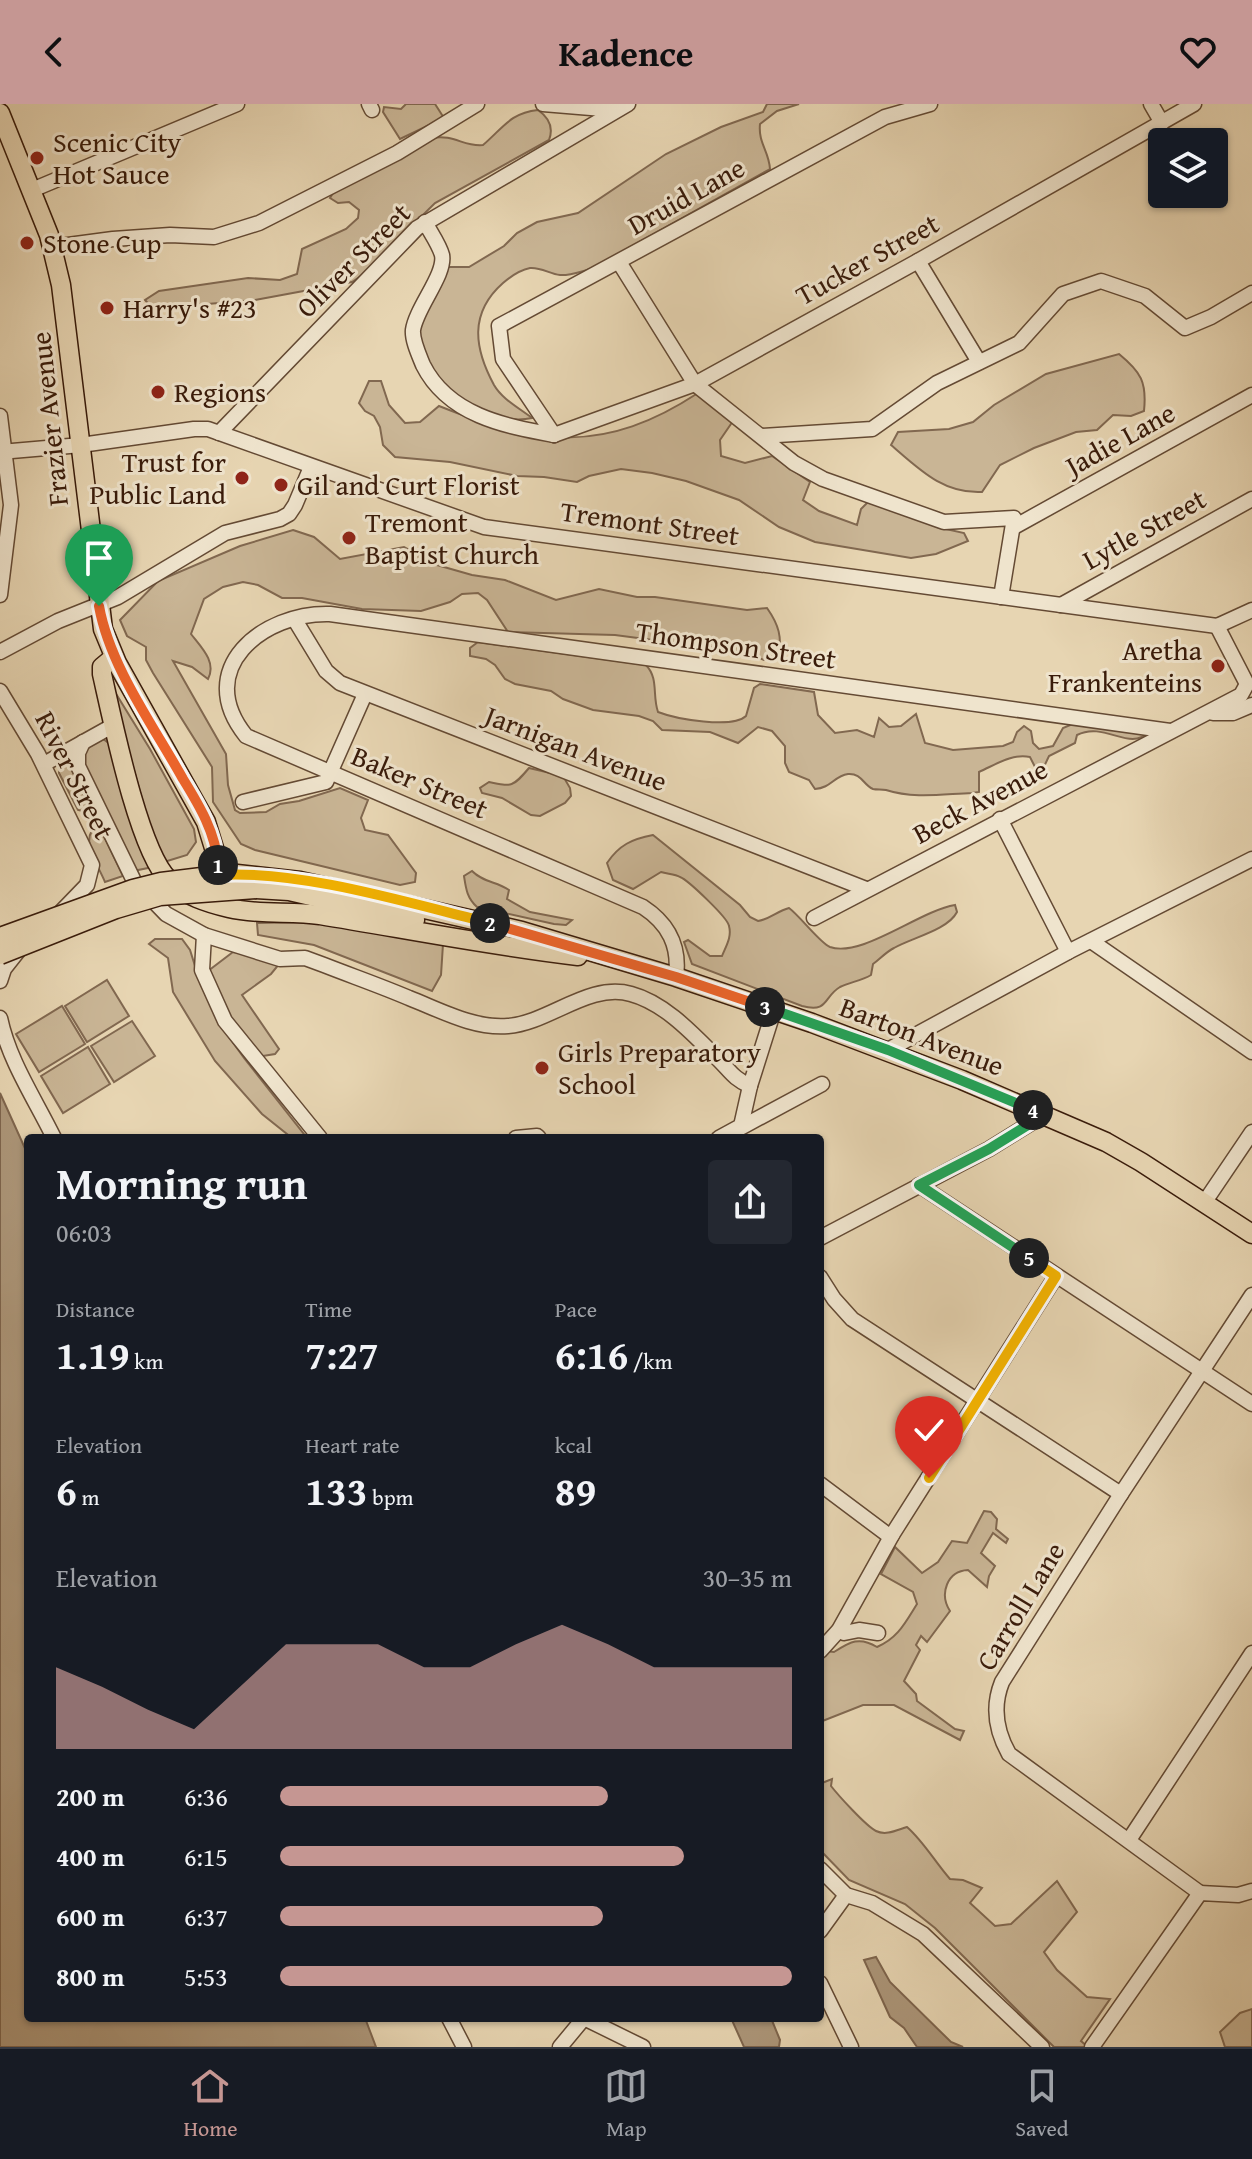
<!DOCTYPE html>
<html lang="en">
<head>
<meta charset="utf-8">
<style>
  body { margin:0; font-family:"Gentium Book Plus",serif; background:#242831; color:#f1f3f6; height:100vh; display:flex; flex-direction:column; font-size:30px; white-space:nowrap }
  * { box-sizing:border-box; margin:0 }
  p { font-size:26px; color:#9ea1a6 }
  .icon { flex:none; width:44px; height:44px; fill:none; stroke:currentColor; stroke-width:2; stroke-linecap:round; stroke-linejoin:round }
  .map { position:relative; flex:1; overflow:hidden }
  .side { position:absolute; left:24px; top:1030px; width:800px; height:888px; display:flex; flex-direction:column; background:#171b24; border-radius:8px; box-shadow:0 2px 6px #0004 }
  .side>* { flex:none }
  .buttons { position:absolute; left:1148px; top:24px; display:grid; gap:16px }
  .buttons a { display:grid; place-items:center; width:80px; height:80px; border-radius:8px; background:#171b24; box-shadow:0 2px 6px #0004; font-size:40px }
  .pin { position:absolute; display:grid; place-items:center; width:68px; height:68px; color:#fff; margin:-82px -34px; border-radius:50% 50% 50% 0; rotate:-45deg; box-shadow:0 0 8px #0007 }
  .pin .icon { rotate:45deg }
  .km { position:absolute; width:40px; height:40px; margin:-20px; border-radius:50%; background:#222; color:#fff; font-size:22px; line-height:40px; text-align:center }
  .round { display:grid; place-items:center; flex:none; width:84px; height:84px; border-radius:8px; background:#242831 }
  .overview { display:flex; align-items:center; justify-content:space-between; height:136px; padding:0 32px }
  h1 { font-size:44px; font-weight:700; line-height:60px }
  .figures { display:grid; grid-template-columns:repeat(3,1fr); gap:12px; height:136px; padding:8px 32px }
  .figures div { display:grid; align-content:center }
  .figures b { font-size:40px; font-weight:700 }
  .figures small { font-size:22px; font-weight:400 }
  .figures p { font-size:22px }
  .chart { height:224px; padding:16px 32px }
  .chart p { display:flex; justify-content:space-between }
  .chart svg { width:100%; height:144px; margin-top:8px; fill:#c59692; opacity:.7 }
  ul { padding:0 32px; list-style:none; font-size:26px }
  li { display:grid; grid-template-columns:128px 96px 1fr; align-items:center; height:60px }
  li i { height:20px; border-radius:10px; background:#c59692 }
  header { display:flex; justify-content:space-between; align-items:center; height:104px; padding:0 32px; background:#c59692; color:#111; font-size:36px; font-weight:700 }
  .tabs { display:flex; justify-content:space-around; align-items:center; height:112px; border-top:2px solid #363941; background:#171b24; font-size:22px; color:#9ea1a6 }
  .tabs a { display:grid; justify-items:center; gap:4px }
  .tabs .active { color:#c59692 }
  .map>svg:first-child { display:block }
</style>
</head>
<body>
<header><svg class="icon" aria-label="back" viewBox="0 0 24 24"><path d="M15 5l-7 7 7 7"/></svg>Kadence<svg class="icon" aria-label="heart" viewBox="0 0 24 24"><path d="M12 20l-8-8c-3-5 5-10 8-4 3-6 11-1 8 4z"/></svg></header>
<div class="map">
<svg width="1252" height="1943" viewBox="0 0 1252 1943">
  <rect width="100%" height="100%" fill="#e7d5b2"/>
  <filter id="stains"><feTurbulence type="fractalNoise" baseFrequency=".0025" numOctaves="4"/><feColorMatrix values="0 0 0 0 .2 0 0 0 0 .09 0 0 0 0 .02 0 0 0 .5 -.17"/></filter>
  <radialGradient id="worn" r=".72"><stop offset=".6" stop-color="#630" stop-opacity="0"/><stop offset="1" stop-color="#630" stop-opacity=".3"/></radialGradient>
  <g fill="#c9b595" stroke="#816850" stroke-width="2">
    <path d="M406,0H435L444,14L400,35L383,8L384,3L401,5Z"/>
    <path d="M767,0H799L777,7L760,20C758,39 769,47 770,65L591,165C582,167 569,172 560,171C550,170 541,163 530,164C520,166 510,173 503,179C469,209 474,244 494,281C502,295 519,304 532,314C487,324 422,279 418,231C416,213 439,179 448,163H469L504,142L517,129L537,118L578,109L666,50L721,23L763,8Z"/>
    <path d="M538,6C548,13 554,23 549,36L435,99L361,172L352,178L255,196L159,204L151,203L145,196L159,187L248,174L280,176L297,170L302,145L346,125L358,114L359,106L349,98L338,99L330,94L333,89L432,34C454,30 464,43 483,41C503,24 510,9 538,6Z"/>
    <path d="M1119,250C1141,268 1147,278 1144,307L1131,312L1113,311L1097,326L1076,328L1034,344L1000,361L982,388C943,390 919,365 891,341L898,328L949,325L973,318L994,301L1046,270Z"/>
    <path d="M369,277H381L389,301L405,319L420,318L439,302C538,342 605,350 698,289L733,317L720,336L721,352L745,359L772,352L810,378L803,396L819,407L857,421L861,405L870,396L937,423L964,429L968,437L936,450L911,454L815,438L779,423L739,396L686,377L652,369L621,365L589,372L577,378L544,373L517,372L450,358L395,353L383,341L380,323L374,312L365,307L359,299Z"/>
    <path d="M293,426L314,433L340,455L404,443L437,461L472,471L505,476L556,496L599,485L637,493H655L747,506L767,504C779,521 782,533 779,553L764,556L744,548L615,531L508,528L487,496L478,489L462,490L450,498L421,507L362,505L302,494H282L258,481L243,478L223,483L204,495L191,530C201,543 217,558 208,575L192,563L173,557L226,650L228,681L235,706L240,709L266,708L280,700L299,697L340,684L368,696L361,714L365,726L388,731L416,769L415,778L400,781L255,746L241,740L213,698L212,663L153,569L146,556V543L127,532L120,516L158,477L240,442Z"/>
    <path d="M478,538L646,561C659,575 652,591 658,608C676,615 732,625 746,612L754,584L760,580L814,588L818,611L835,629L857,626L874,633L879,614L889,623L901,622L916,610L925,639L953,646L1003,642L1013,638L1017,628L1024,622L1031,627L1033,639L1039,645L1053,642L1063,624L1075,619L1149,628C1129,648 1105,617 1077,631L1075,639L1049,652L1041,669L1035,663L1030,653C1012,649 995,661 979,668V688L972,689C943,690 914,695 886,686C882,685 877,686 873,685C863,681 862,669 848,670C834,672 831,684 815,685L809,676L789,668L785,659V642L772,627L758,623L738,639L710,628L662,626L653,617L639,612L593,606L563,595L551,587L515,580L505,575L495,561L486,555L470,552V544Z"/>
    <path d="M110,580L150,645L194,725L196,738L187,751L164,758L155,742Z"/>
    <path d="M103,635L110,640L153,763L133,767L82,659L83,645Z"/>
    <path d="M70,651L72,665L92,708L90,709L78,706L59,669L60,658Z"/>
    <path d="M529,664L563,672L570,684L571,692L565,699L540,712L531,711L502,694L482,689L480,684L489,678C512,683 513,683 529,664Z"/>
    <path d="M95,723L102,728L123,772L105,778C98,761 80,736 95,723Z"/>
    <path d="M653,731L740,801L750,813L758,817C771,815 777,807 789,804C800,812 820,839 830,843C862,854 919,807 955,801L957,808C948,826 911,834 894,844C886,848 880,855 873,860L871,871C861,877 850,878 840,883C823,893 829,909 802,902L692,860L684,838L688,836L710,852H722C726,842 732,833 729,822C728,814 688,776 680,773C675,770 667,770 661,768L633,785L613,776L607,759C619,741 632,735 653,731Z"/>
    <path d="M472,767C484,779 496,777 509,786L507,795L530,808L572,816L566,821L554,820L477,803C467,794 466,785 464,772Z"/>
    <path d="M314,818L443,840L441,871L432,887L314,841L258,831L257,819Z"/>
    <path d="M155,835H182L190,846L201,881L219,919L244,954L307,1034H292L262,1010L215,957L173,888L168,854L149,840Z"/>
    <path d="M233,848L247,849L280,859L271,870L242,891L279,945L275,950L263,952C235,934 221,896 208,867Z"/>
    <path d="M107,876L129,912L87,938L65,902Z"/>
    <path d="M62,902L85,940L39,968L16,930Z"/>
    <path d="M132,917L155,952L114,978L91,942Z"/>
    <path d="M88,943L110,980L63,1009L41,972Z"/>
    <path d="M984,1407L991,1408L997,1415L996,1425L1008,1435L1006,1439L993,1429L981,1449L995,1462L989,1472L987,1483L968,1466C947,1467 939,1490 950,1507L927,1538L921,1532L916,1541L920,1546L904,1577L916,1590L917,1597L955,1625L964,1627L960,1636L894,1601H863L820,1618V1550L825,1547L834,1548C850,1538 859,1532 877,1543C898,1534 905,1519 917,1500L913,1488L881,1470L895,1443L922,1469L938,1458L952,1437L967,1439Z"/>
    <path d="M832,1675L831,1682C838,1691 866,1722 876,1727C886,1732 897,1726 907,1723C924,1738 935,1758 950,1775L963,1776L982,1784L970,1799L995,1822L1011,1820L1057,1777L1077,1808L1044,1848L1057,1866L1087,1893L1110,1895L1081,1937L1088,1943H1054L935,1824L905,1800L849,1776L820,1746V1677L822,1679Z"/>
    <path d="M1252,1905V1943H1225L1220,1928L1240,1909Z"/>
  </g>
  <g fill="#ac9679" stroke="#7e654d" stroke-width="2">
    <path d="M0,989L28,1051V1914H365L376,1943H0Z"/>
    <path d="M876,1853L890,1878L951,1938L963,1943H917L904,1924L890,1913L864,1856Z"/>
    <path d="M731,1914H771L780,1936L779,1943H744Z"/>
  </g>
  <g fill="none" stroke-linecap="round" stroke-linejoin="round">
    <g stroke="#644a34" stroke-width="17">
      <g id="minor">
        <path d="M369,0L372,6"/>
        <path d="M543,0L615,6"/>
        <path d="M1151,0L1162,19"/>
        <path d="M32,86L237,0"/>
        <path d="M425,118C430,128 439,140 442,151C446,170 416,204 413,226C412,236 419,251 423,261C448,311 504,322 554,331"/>
        <path d="M53,143L113,135L170,131L214,133L259,119L397,49L477,0"/>
        <path d="M918,157L979,258"/>
        <path d="M619,158L695,280L794,359L823,375L944,418L1014,414L1001,493"/>
        <path d="M0,312L11,401L0,491"/>
        <path d="M219,329L417,124L628,0"/>
        <path d="M554,331L695,280L918,157L1194,0"/>
        <path d="M554,331L503,255L499,222L885,13L930,0"/>
        <path d="M762,332L872,325L937,279L1019,239L1063,190L1101,177L1145,192L1185,224L1211,213L1252,189"/>
        <path d="M0,348L81,341L194,325H208L484,423L1217,522L1252,506"/>
        <path d="M1014,423L1252,291"/>
        <path d="M1061,501L1252,395"/>
        <path d="M295,516L326,567L340,579L866,785"/>
        <path d="M0,548L58,517L118,493L225,429L280,415L289,410L295,401L311,363"/>
        <path d="M0,587L38,650L92,761L87,781L57,812"/>
        <path d="M1213,609H1233L1252,601"/>
        <path d="M83,638L78,649V662L134,777L166,810L204,831L280,855L305,854L324,861C352,872 381,882 409,894C440,906 474,925 508,922C549,919 589,878 631,890C665,899 694,931 718,955C731,968 733,974 750,982"/>
        <path d="M44,660L114,621"/>
        <path d="M243,698L326,678L365,590"/>
        <path d="M1000,715L1068,848"/>
        <path d="M814,814L1241,591L1247,580L1217,522"/>
        <path d="M204,831L202,866L225,917L320,1034"/>
        <path d="M1091,837L1252,948"/>
        <path d="M676,873C680,842 669,820 643,803L246,632C192,565 263,508 330,510L1170,627"/>
        <path d="M0,877L4,865L23,841"/>
        <path d="M0,914C9,957 35,995 54,1034"/>
        <path d="M888,946L1068,848L1252,755"/>
        <path d="M742,1023L822,980"/>
        <path d="M516,1034L537,1032L539,1034"/>
        <path d="M719,1034L741,1022L750,982L774,906"/>
        <path d="M919,1081L1252,1300"/>
        <path d="M1204,1099L1252,1028"/>
        <path d="M820,1134L989,1045L1044,1011"/>
        <path d="M820,1173L834,1195L852,1215L1121,1390"/>
        <path d="M820,1380L888,1431H892"/>
        <path d="M839,1526L844,1529L859,1526L878,1529"/>
        <path d="M820,1547L839,1526L892,1431L1056,1172"/>
        <path d="M1129,1736L1252,1549"/>
        <path d="M820,1765L846,1791L872,1799L923,1830L1042,1943"/>
        <path d="M1200,1789L1009,1650C996,1627 992,1603 1002,1578L1121,1390L1252,1191"/>
        <path d="M820,1827L846,1791"/>
        <path d="M820,1879L851,1943"/>
        <path d="M449,1914L464,1943"/>
        <path d="M584,1914L643,1943"/>
        <path d="M560,1943L584,1914"/>
        <path d="M1092,1943L1200,1789L1238,1791L1252,1787"/>
      </g>
    </g>
    <g stroke="#391b0a" stroke-width="21">
      <g id="major">
        <path d="M0,9L49,131L61,181L103,525L117,559L206,718L218,757V771L212,781"/>
        <path d="M114,553L102,563V570C112,614 139,748 169,776C185,792 208,799 229,804C258,811 290,807 320,811C406,825 491,842 578,852"/>
        <path d="M218,771L237,770L300,777L522,827L676,873L812,919L962,976L1106,1038L1141,1058L1252,1130"/>
        <path d="M256,785L289,787L415,816"/>
      </g>
    </g>
    <use href="#minor" stroke="#efe4cd" stroke-width="14"/>
    <use href="#major" stroke="#e7d5b2" stroke-width="18"/>
    <g stroke="#391b0a" stroke-width="21" stroke-linecap="butt">
      <g id="major-bridge">
        <path d="M0,833L133,785L161,778L218,771"/>
        <path d="M0,851L116,805L160,792L256,785"/>
      </g>
    </g>
    <use href="#major-bridge" stroke="#e7d5b2" stroke-width="18"/>
  </g>
  <g fill="none" stroke-linecap="round" stroke-linejoin="round">
    <g stroke="#fff" stroke-width="16">
      <path id="split-1" d="M99,502C110,563 153,621 183,675C199,701 216,729 218,761"/>
    </g>
    <g stroke="#fff" stroke-width="16">
      <path id="split-2" d="M218,761V771C302,766 408,799 490,819"/>
    </g>
    <g stroke="#fff" stroke-width="16">
      <path id="split-3" d="M490,819L676,873L765,903"/>
    </g>
    <g stroke="#fff" stroke-width="16">
      <path id="split-4" d="M765,903L888,946L1033,1006"/>
    </g>
    <g stroke="#fff" stroke-width="16">
      <path id="split-5" d="M1029,1154L919,1081L989,1045L1044,1011L1033,1006"/>
    </g>
    <g stroke="#fff" stroke-width="16">
      <path id="split-6" d="M929,1374L1056,1172L1029,1154"/>
    </g>
    <use href="#split-1" stroke="#f0652b" stroke-width="10"/>
    <use href="#split-2" stroke="#f5b400" stroke-width="10"/>
    <use href="#split-3" stroke="#f0652b" stroke-width="10"/>
    <use href="#split-4" stroke="#22a559" stroke-width="10"/>
    <use href="#split-5" stroke="#22a559" stroke-width="10"/>
    <use href="#split-6" stroke="#f5b400" stroke-width="10"/>
  </g>
  <g fill="#8f2418" stroke="#efe4cd" stroke-width="3">
    <circle cx="37" cy="54" r="8"/>
    <circle cx="27" cy="139" r="8"/>
    <circle cx="107" cy="204" r="8"/>
    <circle cx="158" cy="288" r="8"/>
    <circle cx="242" cy="374" r="8"/>
    <circle cx="281" cy="381" r="8"/>
    <circle cx="349" cy="434" r="8"/>
    <circle cx="1218" cy="562" r="8"/>
    <circle cx="542" cy="964" r="8"/>
  </g>
  <g text-anchor="middle" stroke-width="6" stroke-linejoin="round" paint-order="stroke">
    <g font-size="28" fill="#391b0a" stroke="#efe4cd" text-anchor="start">
      <text x="53" y="48">Scenic City<tspan x="53" dy="32">Hot Sauce</tspan></text>
      <text x="43" y="149">Stone Cup</text>
      <text x="123" y="214">Harry's #23</text>
      <text x="174" y="298">Regions</text>
      <text x="226" y="368" text-anchor="end">Trust for<tspan x="226" dy="32">Public Land</tspan></text>
      <text x="297" y="391">Gil and Curt Florist</text>
      <text x="365" y="428">Tremont<tspan x="365" dy="32">Baptist Church</tspan></text>
      <text x="1202" y="556" text-anchor="end">Aretha<tspan x="1202" dy="32">Frankenteins</tspan></text>
      <text x="558" y="958">Girls Preparatory<tspan x="558" dy="32">School</tspan></text>
    </g>
    <g font-size="28" fill="#391b0a" stroke="#efe4cd">
      <text transform="translate(686 92) rotate(-29)" y="10">Druid Lane</text>
      <text transform="translate(867 155) rotate(-29)" y="10">Tucker Street</text>
      <text transform="translate(353 156) rotate(-45)" y="10">Oliver Street</text>
      <text transform="translate(49 315) rotate(-96)" y="10">Frazier Avenue</text>
      <text transform="translate(1120 335) rotate(-29)" y="10">Jadie Lane</text>
      <text transform="translate(650 419) rotate(8)" y="10">Tremont Street</text>
      <text transform="translate(1144 425) rotate(-29)" y="10">Lytle Street</text>
      <text transform="translate(736 541) rotate(8)" y="10">Thompson Street</text>
      <text transform="translate(576 644) rotate(21)" y="10">Jarnigan Avenue</text>
      <text transform="translate(75 671) rotate(63)" y="10">River Street</text>
      <text transform="translate(420 678) rotate(23)" y="10">Baker Street</text>
      <text transform="translate(980 697) rotate(-28)" y="10">Beck Avenue</text>
      <text transform="translate(922 932) rotate(21)" y="10">Barton Avenue</text>
      <text transform="translate(1020 1502) rotate(-59)" y="10">Carroll Lane</text>
    </g>
  </g>
  <rect width="100%" height="100%" filter="url(#stains)"/>
  <rect width="100%" height="100%" fill="url(#worn)"/>
</svg>
<div class="buttons">
<a><svg class="icon" aria-label="layers" viewBox="0 0 24 24"><path d="M12 4l9 5-9 5-9-5zM3 14l9 5 9-5"/></svg></a>
</div>
<div class="pin" style="left:99px;top:502px;background:#1e9e55"><svg class="icon" aria-label="arrive" viewBox="0 0 24 24"><path d="M6 21V4h12l-3 4 3 4H6"/></svg></div>
<div class="pin" style="left:929px;top:1374px;background:#d93025"><svg class="icon" aria-label="check" viewBox="0 0 24 24"><path d="M5 12l5 5 9-10"/></svg></div>
<b class="km" style="left:218px;top:761px">1</b>
<b class="km" style="left:490px;top:819px">2</b>
<b class="km" style="left:765px;top:903px">3</b>
<b class="km" style="left:1033px;top:1006px">4</b>
<b class="km" style="left:1029px;top:1154px">5</b>
<section class="side">
<div class="overview"><div><h1>Morning run</h1><p>06:03</p></div><a class="round"><svg class="icon" aria-label="share" viewBox="0 0 24 24"><path d="M12 15V3M7 8l5-5 5 5M5 13v7h14v-7"/></svg></a></div>
<div class="figures">
<div><p>Distance</p><b>1.19<small> km</small></b></div>
<div><p>Time</p><b>7:27</b></div>
<div><p>Pace</p><b>6:16<small> /km</small></b></div>
</div>
<div class="figures">
<div><p>Elevation</p><b>6<small> m</small></b></div>
<div><p>Heart rate</p><b>133<small> bpm</small></b></div>
<div><p>kcal</p><b>89</b></div>
</div>
<div class="chart"><p><span>Elevation</span>30–35 m</p>
<svg viewBox="0 0 160 44" preserveAspectRatio="none"><path d="M0 44V19L10 25L20 32L30 38L40 25L50 12L60 12L70 12L80 19L90 19L100 12L110 6L120 12L130 19L140 19L150 19L160 19V44z"/></svg>
</div>
<ul>
<li><b>200 m</b>6:36<i style="width:64%"></i></li>
<li><b>400 m</b>6:15<i style="width:79%"></i></li>
<li><b>600 m</b>6:37<i style="width:63%"></i></li>
<li><b>800 m</b>5:53<i style="width:100%"></i></li>
</ul>
</section>
</div>
<nav class="tabs">
<a class="active"><svg class="icon" aria-label="home" viewBox="0 0 24 24"><path d="M3 11l9-7 9 7M6 9v11h12V9"/></svg>Home</a>
<a><svg class="icon" aria-label="map" viewBox="0 0 24 24"><path d="M3 6l6-2 6 2 6-2v14l-6 2-6-2-6 2zM9 4v14M15 6v14"/></svg>Map</a>
<a><svg class="icon" aria-label="saved" viewBox="0 0 24 24"><path d="M7 4h10v16l-5-4-5 4z"/></svg>Saved</a>
</nav>
</body>
</html>
